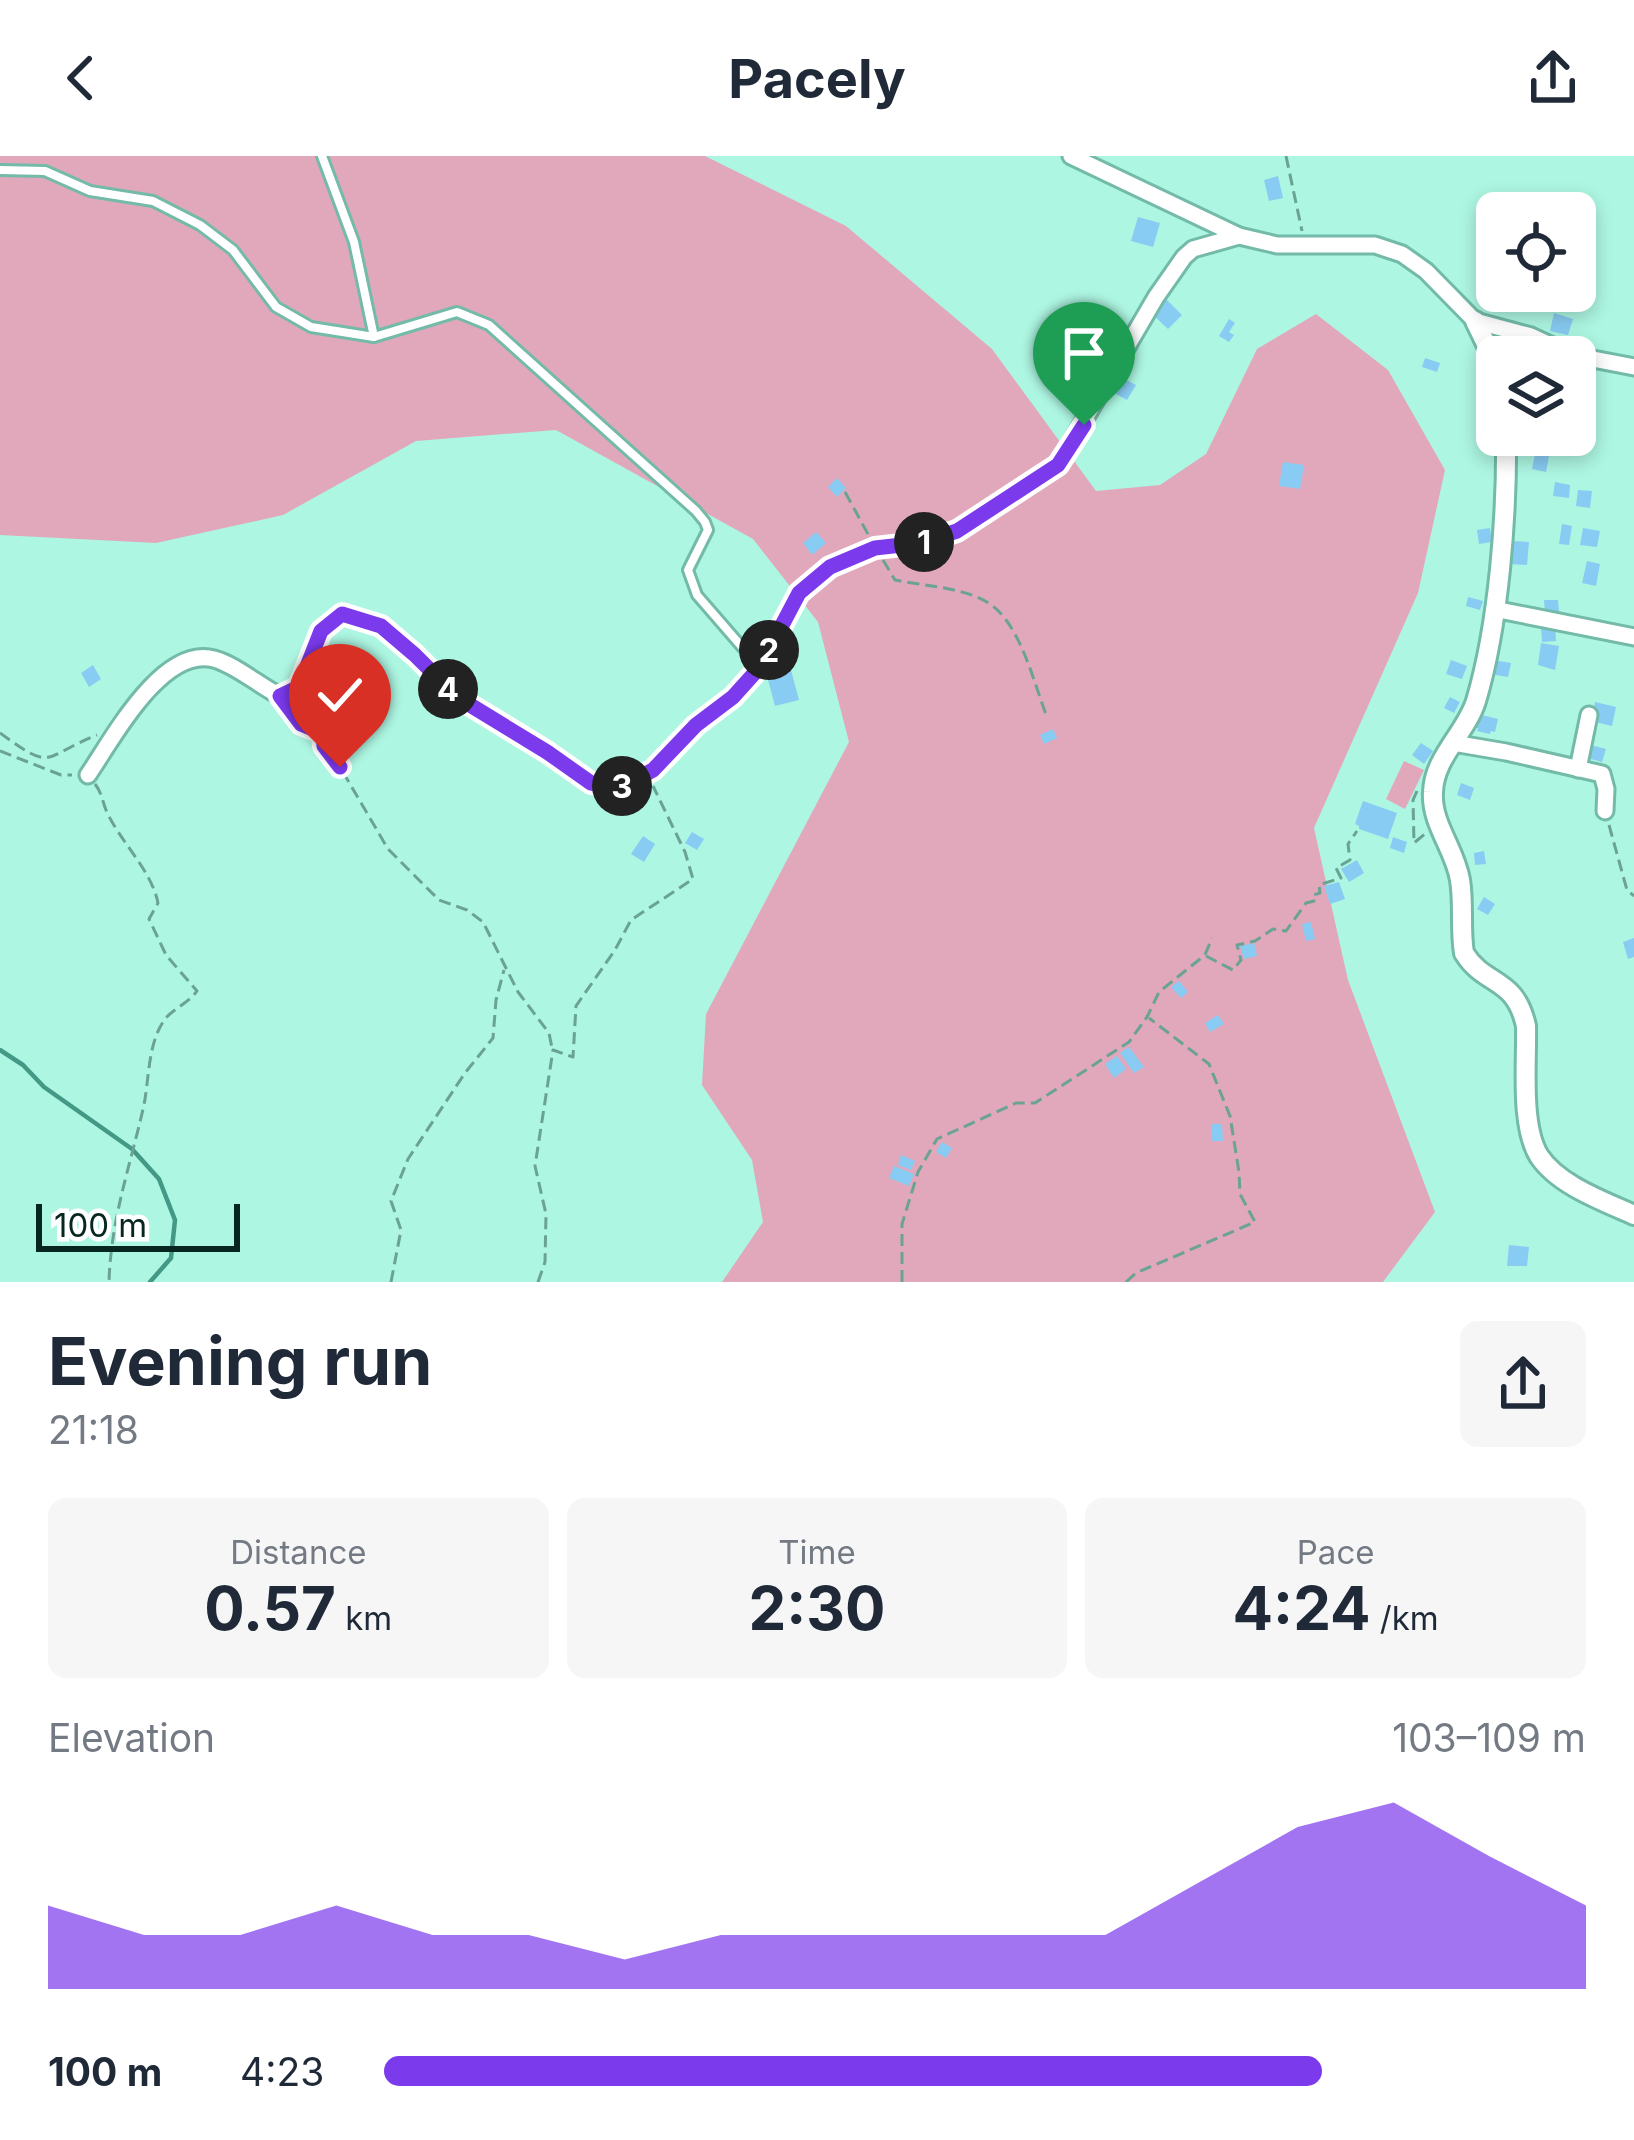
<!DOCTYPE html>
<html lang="en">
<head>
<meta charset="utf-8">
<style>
  body { margin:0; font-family:Inter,sans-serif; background:#f6f6f7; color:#1f2937; height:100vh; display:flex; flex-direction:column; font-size:45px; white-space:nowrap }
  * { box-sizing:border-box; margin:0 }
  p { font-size:39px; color:#747a83 }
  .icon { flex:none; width:66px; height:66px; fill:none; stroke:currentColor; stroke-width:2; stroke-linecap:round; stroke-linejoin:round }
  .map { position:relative; height:1126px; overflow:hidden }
  .side { display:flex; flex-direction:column; background:#fff; flex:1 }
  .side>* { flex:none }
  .tools { position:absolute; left:1476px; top:36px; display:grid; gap:24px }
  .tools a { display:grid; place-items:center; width:120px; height:120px; border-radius:18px; background:#fff; box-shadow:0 6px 18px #0003; font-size:60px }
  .scale { position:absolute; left:36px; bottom:30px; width:204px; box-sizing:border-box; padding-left:12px; border:6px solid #07261f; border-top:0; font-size:33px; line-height:42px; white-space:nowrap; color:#07261f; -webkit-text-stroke:9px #fff; paint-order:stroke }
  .pin { position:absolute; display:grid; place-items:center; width:102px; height:102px; color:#fff; margin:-123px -51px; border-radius:50% 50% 50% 0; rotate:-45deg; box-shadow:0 0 12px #0007 }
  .pin .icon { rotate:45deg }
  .km { position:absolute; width:60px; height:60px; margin:-30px; border-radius:50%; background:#222; color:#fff; font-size:33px; line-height:60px; text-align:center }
  .round { display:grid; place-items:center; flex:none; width:126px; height:126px; border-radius:18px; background:#f6f6f7 }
  .summary { display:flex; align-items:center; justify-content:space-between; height:204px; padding:0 48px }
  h1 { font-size:66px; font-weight:700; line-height:90px }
  .stats { display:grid; grid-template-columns:repeat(3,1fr); gap:18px; height:204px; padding:12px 48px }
  .stats div { display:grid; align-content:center; border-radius:18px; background:#f6f6f7; text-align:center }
  .stats b { font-size:60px; font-weight:700 }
  .stats small { font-size:33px; font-weight:400 }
  .stats p { font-size:33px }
  .chart { height:336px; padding:24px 48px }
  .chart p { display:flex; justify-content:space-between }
  .chart svg { width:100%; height:216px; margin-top:12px; fill:#7c3aed; opacity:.7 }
  ul { padding:0 48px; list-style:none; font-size:39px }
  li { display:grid; grid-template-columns:192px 144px 1fr; align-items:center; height:90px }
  li i { height:30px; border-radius:15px; background:#7c3aed }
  header { display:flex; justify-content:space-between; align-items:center; height:156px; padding:0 48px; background:#fff; font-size:54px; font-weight:700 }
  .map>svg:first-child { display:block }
</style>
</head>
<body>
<header><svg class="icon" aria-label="back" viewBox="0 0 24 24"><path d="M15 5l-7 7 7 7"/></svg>Pacely<svg class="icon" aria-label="share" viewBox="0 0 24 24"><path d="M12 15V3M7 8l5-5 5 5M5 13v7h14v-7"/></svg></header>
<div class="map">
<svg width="1634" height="1126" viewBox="0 0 1634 1126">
  <rect width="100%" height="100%" fill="#adf6e2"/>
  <g fill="#e1a8bc">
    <path d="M0,0H705L846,70L992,193L1096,335L1160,329L1206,298L1257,193L1316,158L1388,214L1445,314L1418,437L1314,672L1348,824L1435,1056L1383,1126H722L763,1066L752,1004L702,929L706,858L849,586L818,466L753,383L556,274L416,285L283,359L156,387L0,379Z"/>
    <path d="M1404,605L1424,614L1405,653L1386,643Z"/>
  </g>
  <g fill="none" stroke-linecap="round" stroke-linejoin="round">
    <path stroke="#439985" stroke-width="4.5" d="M0,894L23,909L44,931L132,993L159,1023L175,1064L171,1102L150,1126"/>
  </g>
  <g fill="#88cbf3">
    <path d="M1278,20L1283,42L1269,45L1264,24Z"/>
    <path d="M1138,61L1160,67L1153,91L1131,85Z"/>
    <path d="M1165,142L1182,159L1168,173L1151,157Z"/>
    <path d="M1554,157L1573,163L1568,179L1550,175Z"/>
    <path d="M1229,163L1235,167L1229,176L1234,179L1229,186L1219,180Z"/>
    <path d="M1425,202L1440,207L1437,216L1422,211Z"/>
    <path d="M1575,213L1596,220L1595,233L1575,234Z"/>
    <path d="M1123,222L1136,229L1127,244L1114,237Z"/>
    <path d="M1535,298L1549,300L1546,316L1532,313Z"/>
    <path d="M1283,306L1304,309L1300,333L1279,330Z"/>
    <path d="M837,322L846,332L837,341L828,331Z"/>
    <path d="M1555,326L1570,329L1569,342L1553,340Z"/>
    <path d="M1578,334L1592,335L1590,352L1576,350Z"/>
    <path d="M1562,368L1572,370L1569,389L1559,388Z"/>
    <path d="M1490,372L1492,386L1479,388L1477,374Z"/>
    <path d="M1583,372L1600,375L1597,391L1580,389Z"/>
    <path d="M816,376L826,387L812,399L803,387Z"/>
    <path d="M1512,385L1529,386L1527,409L1510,408Z"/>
    <path d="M1587,405L1600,408L1596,430L1582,427Z"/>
    <path d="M1468,441L1483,445L1480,454L1466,450Z"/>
    <path d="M1544,444H1558L1559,456L1545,457Z"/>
    <path d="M1555,469L1556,485L1542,486L1541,470Z"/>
    <path d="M1541,487L1559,490L1555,514L1538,509Z"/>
    <path d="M1451,504L1467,510L1462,523L1446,518Z"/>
    <path d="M1492,504L1511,507L1508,521L1490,518Z"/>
    <path d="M93,509L101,523L89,531L81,517Z"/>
    <path d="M791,514L799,544L775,550L767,520Z"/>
    <path d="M1450,541L1460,546L1454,557L1444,552Z"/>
    <path d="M1595,546L1616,551L1612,570L1591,565Z"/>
    <path d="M1478,558L1498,563L1495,576L1491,575L1490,578L1477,575L1478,572H1475Z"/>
    <path d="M1053,573L1057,582L1044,588L1040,579Z"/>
    <path d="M1421,587L1433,595L1424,608L1412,599Z"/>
    <path d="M1587,588L1606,593L1602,606L1584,601Z"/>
    <path d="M1461,627L1474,632L1470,644L1457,639Z"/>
    <path d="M1363,645L1397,657L1388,683L1359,673V670L1355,668Z"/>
    <path d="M692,676L704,683L697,694L685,687Z"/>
    <path d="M643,680L655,688L644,706L631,698Z"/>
    <path d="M1393,681L1407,686L1404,697L1390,692Z"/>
    <path d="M1484,695L1486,708L1475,709L1474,697Z"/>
    <path d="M1357,704L1364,717L1349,726L1341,713Z"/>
    <path d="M1339,726L1345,743L1330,748L1324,730Z"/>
    <path d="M1484,741L1495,748L1488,759L1477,753Z"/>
    <path d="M1311,766L1315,783L1306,785L1302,768Z"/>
    <path d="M1634,782V801L1628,803L1623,786Z"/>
    <path d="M1254,787L1257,800L1244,803L1240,790Z"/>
    <path d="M1179,825L1188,836L1181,842L1171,831Z"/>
    <path d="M1218,859L1224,868L1210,876L1205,867Z"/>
    <path d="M1129,891L1144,911L1134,917L1120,897Z"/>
    <path d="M1117,900L1126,913L1114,922L1105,908Z"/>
    <path d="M1212,968H1222L1223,985H1212Z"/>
    <path d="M942,986L952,992L946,1002L936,996Z"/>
    <path d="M901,999L915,1005L911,1014L898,1009Z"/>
    <path d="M894,1010L914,1018L909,1030L889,1022Z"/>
    <path d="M1509,1089L1529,1091L1527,1110H1507Z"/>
  </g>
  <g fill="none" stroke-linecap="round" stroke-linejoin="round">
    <g stroke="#73baa8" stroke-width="14">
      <g id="service">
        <path d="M322,0L354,86L374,181"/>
        <path d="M0,14L45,15L90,35L153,45L200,69L233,94L276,151L311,171L374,181L457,156L489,169L696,355L705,366L708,374L688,414L697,439L742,491L753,495L769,493"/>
      </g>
    </g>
    <g stroke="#73baa8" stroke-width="21">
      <g id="minor">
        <path d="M1071,0L1239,80L1277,89H1375L1402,98L1426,115L1475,165L1531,180L1572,199L1634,211"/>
        <path d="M1494,453L1634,481"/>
        <path d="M1453,587L1506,596L1602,618L1606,633L1605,655"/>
        <path d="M1578,613L1589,559"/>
        <path d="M88,619C112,584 162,489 214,503C236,509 258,529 280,540L300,531L321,475L342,457L381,469L415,499L456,541L547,597L591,627L619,632L653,614L696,569L733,541L760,511L799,437L830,411L875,392L920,387L957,375L1058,309L1156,141L1184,101L1193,93L1239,80"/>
      </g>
    </g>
    <g stroke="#73baa8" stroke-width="24">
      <g id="tertiary">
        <path d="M1475,165L1490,196L1497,220"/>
        <path d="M1506,279C1507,359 1499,468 1476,545C1466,577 1434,601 1433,636C1431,668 1455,693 1460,724C1464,748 1460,773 1464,797C1485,831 1515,820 1526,870C1527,906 1520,969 1539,1000C1558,1029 1603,1045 1634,1059"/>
      </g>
    </g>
    <g stroke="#6aa294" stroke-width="3" stroke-dasharray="12 6" stroke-linecap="butt">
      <path d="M1286,0L1302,75"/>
      <path d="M845,336L869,380"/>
      <path d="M883,404L895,424C924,430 961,431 987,446C1020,465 1034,528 1047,561"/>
      <path d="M288,551L301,568L323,577L324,590L340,611L388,693L439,744L467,754L483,766L518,836L549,877L552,892"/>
      <path d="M0,577C55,617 41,601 97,579"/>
      <path d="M0,595L61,619H72"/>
      <path d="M95,628C102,637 102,644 106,654C120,686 151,713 158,747L149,763L166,799L197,835C187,849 171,853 163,866C148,889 149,923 144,949C130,1011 111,1062 109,1126"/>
      <path d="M1417,635L1413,644L1414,687L1426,677"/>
      <path d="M1609,669L1627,734L1634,740"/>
      <path d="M1206,800L1233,814L1241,804L1237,789L1255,785L1273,773L1286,775L1306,747L1314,745L1313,739L1320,737L1319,729L1341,722L1336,712L1350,704L1348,688L1357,675"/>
      <path d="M391,1126L401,1074L391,1045L408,1003L465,917L493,882L496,844L504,814"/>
      <path d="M538,1126L545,1106L546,1058L535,1010L553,894L573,901L576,850L615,794L631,764L693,723L685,696L653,630"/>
      <path d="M902,1126V1068L918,1016L937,983L1016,947H1035L1129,886L1147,861L1159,836L1205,799L1212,782"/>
      <path d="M1126,1126L1136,1117L1255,1066L1240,1038L1239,1016L1230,960L1209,908L1149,862"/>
    </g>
    <use href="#service" stroke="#fff" stroke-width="8"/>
    <use href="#minor" stroke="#fff" stroke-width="15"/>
    <use href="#tertiary" stroke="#fff" stroke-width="18"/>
  </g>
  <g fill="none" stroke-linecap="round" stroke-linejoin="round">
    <g stroke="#fff" stroke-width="24">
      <path id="route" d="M340,611L324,590L323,577L301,568L280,540L299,531L321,475L342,458L381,470L415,499L457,541L547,596L591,627L619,632L653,614L696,569L733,541L760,511L799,437L830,411L875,392L920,387L957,375L1058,309L1084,269"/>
    </g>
    <use href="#route" stroke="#7c3aed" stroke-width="15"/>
  </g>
</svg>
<div class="tools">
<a><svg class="icon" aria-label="locate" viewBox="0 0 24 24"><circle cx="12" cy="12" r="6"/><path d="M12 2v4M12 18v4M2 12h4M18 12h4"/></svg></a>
<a><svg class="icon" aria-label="layers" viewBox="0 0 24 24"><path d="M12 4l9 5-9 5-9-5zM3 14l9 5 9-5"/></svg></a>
</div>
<div class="scale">100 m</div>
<div class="pin" style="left:1084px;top:269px;background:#1e9e55"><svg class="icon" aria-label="arrive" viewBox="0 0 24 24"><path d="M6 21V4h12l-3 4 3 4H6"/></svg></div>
<div class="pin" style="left:340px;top:611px;background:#d93025"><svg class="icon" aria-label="check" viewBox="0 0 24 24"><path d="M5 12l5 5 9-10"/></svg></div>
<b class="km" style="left:924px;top:386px">1</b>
<b class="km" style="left:769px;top:494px">2</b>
<b class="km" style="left:622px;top:630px">3</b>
<b class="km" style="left:448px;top:533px">4</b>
</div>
<section class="side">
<div class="summary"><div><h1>Evening run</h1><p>21:18</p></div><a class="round"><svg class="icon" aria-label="share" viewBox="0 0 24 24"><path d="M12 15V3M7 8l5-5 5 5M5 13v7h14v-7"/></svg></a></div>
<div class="stats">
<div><p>Distance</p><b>0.57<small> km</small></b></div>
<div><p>Time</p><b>2:30</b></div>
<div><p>Pace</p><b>4:24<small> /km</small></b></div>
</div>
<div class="chart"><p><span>Elevation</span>103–109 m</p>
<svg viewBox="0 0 160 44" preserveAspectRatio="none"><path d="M0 44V27L10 33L20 33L30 27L40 33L50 33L60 38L70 33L80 33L90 33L100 33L110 33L120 22L130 11L140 6L150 17L160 27V44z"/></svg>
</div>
<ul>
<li><b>100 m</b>4:23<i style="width:78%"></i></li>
</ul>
</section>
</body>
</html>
